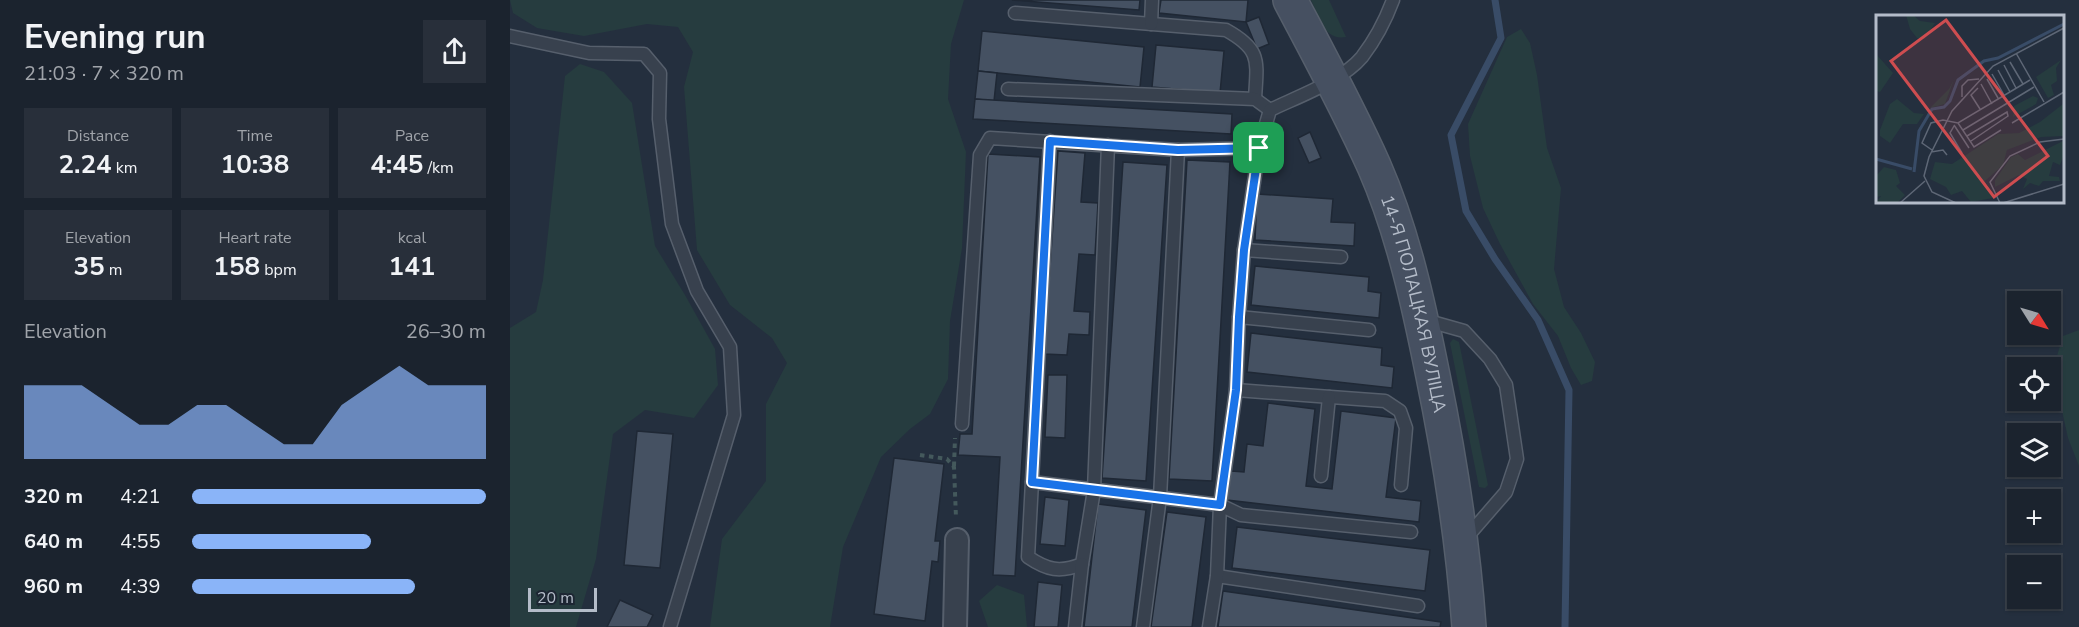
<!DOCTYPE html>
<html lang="en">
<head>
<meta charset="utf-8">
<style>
  body { margin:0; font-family:"Nunito Sans",sans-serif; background:#282f3a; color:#f1f3f6; height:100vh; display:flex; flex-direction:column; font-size:22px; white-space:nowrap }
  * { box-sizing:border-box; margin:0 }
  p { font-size:20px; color:#a0a4aa }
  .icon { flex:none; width:33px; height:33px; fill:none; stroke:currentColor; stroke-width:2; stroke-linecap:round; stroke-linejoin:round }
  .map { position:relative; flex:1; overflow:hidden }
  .panel { display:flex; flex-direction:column; background:#1b232e; width:510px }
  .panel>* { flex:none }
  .needle { width:39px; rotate:127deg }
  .tools { position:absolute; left:1497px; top:291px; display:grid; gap:12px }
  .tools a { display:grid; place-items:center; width:54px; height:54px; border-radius:0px; background:#1b232e; box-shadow:0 2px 4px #0004,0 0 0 2px #39404a; font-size:30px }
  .scale { position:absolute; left:18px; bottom:15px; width:69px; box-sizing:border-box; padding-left:6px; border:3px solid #b4bcc9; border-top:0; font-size:16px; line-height:21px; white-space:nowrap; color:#b4bcc9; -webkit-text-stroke:4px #1d2633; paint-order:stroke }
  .pin { position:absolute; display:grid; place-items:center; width:51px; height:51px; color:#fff; margin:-26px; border-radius:12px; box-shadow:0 3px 9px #0006 }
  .round { display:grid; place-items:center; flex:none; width:63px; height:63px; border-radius:0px; background:#282f3a }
  .headline { display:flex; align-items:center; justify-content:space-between; height:102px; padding:0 24px }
  h1 { font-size:33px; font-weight:700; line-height:45px }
  .metrics { display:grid; grid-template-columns:repeat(3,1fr); gap:9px; height:102px; padding:6px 24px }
  .metrics div { display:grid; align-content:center; border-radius:0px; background:#282f3a; text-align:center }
  .metrics b { font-size:26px; font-weight:700 }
  .metrics small { font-size:16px; font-weight:400 }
  .metrics p { font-size:16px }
  .chart { height:168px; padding:12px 24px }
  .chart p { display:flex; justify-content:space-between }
  .chart svg { width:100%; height:108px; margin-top:6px; fill:#8ab4f8; opacity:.7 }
  ul { padding:0 24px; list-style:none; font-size:20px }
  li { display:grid; grid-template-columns:96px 72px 1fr; align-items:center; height:45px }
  li i { height:15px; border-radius:8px; background:#8ab4f8 }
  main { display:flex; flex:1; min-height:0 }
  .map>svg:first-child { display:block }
</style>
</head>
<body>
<main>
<section class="panel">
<div class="headline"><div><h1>Evening run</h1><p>21:03 · 7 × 320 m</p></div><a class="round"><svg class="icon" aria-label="share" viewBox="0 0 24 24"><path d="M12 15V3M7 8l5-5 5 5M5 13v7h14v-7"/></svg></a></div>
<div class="metrics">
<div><p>Distance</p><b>2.24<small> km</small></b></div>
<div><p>Time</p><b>10:38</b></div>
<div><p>Pace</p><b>4:45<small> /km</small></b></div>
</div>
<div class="metrics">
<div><p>Elevation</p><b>35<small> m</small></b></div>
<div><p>Heart rate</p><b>158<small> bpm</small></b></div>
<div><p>kcal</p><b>141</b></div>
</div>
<div class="chart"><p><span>Elevation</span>26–30 m</p>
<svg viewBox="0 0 160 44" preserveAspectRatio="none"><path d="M0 44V14L10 14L20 14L30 22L40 30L50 30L60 22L70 22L80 30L90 38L100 38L110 22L120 14L130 6L140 14L150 14L160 14V44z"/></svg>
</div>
<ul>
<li><b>320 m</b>4:21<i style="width:100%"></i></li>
<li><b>640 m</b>4:55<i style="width:61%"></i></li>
<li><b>960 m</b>4:39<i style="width:76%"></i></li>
</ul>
</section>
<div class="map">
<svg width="1569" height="627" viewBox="0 0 1569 627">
  <rect width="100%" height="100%" fill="#242f3e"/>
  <g fill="#263c3f">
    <path d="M0,0H454L441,44L438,99L456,152L452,248L440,321L438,379L420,414L400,429L371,457L333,547L320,627H200L212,539L256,481V404L277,363L262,338L220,305L187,250L174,87L183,52L168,27L137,24L74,36L27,28L3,13Z"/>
    <path d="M801,0H819L836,37C814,41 809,17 801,0Z"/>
    <path d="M1011,29L1020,43L1027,75L1037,148L1051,188L1044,269L1054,307L1071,333L1085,362L1082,381L1071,385L1061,368L1048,336L1023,304L990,244L973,208L960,156L958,124L997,37Z"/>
    <path d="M70,64L94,72L122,103L145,246L175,295L205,349L208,385L184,418L135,410L103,434L86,559L66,627H0V328L26,312L33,280L55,76Z"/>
    <path d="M1569,330V466L1558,438L1543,369L1553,336Z"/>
    <path d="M943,339L949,342L978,485L975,488L969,487L940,343Z"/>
    <path d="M487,585L514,595L517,627H478L469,601Z"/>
  </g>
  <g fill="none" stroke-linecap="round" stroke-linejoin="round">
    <path stroke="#394c67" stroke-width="7" d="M985,0L991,38L941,135L956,211L985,259L1028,320L1059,390L1055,627"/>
  </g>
  <g fill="#455162" stroke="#1f2835" stroke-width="1.5">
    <path d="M502,0H630L629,10Z"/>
    <path d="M651,0H738L736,22L649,13Z"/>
    <path d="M749,17L759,44L747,49L736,22Z"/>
    <path d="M472,31L634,47L630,87L468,71Z"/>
    <path d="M646,45L714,51L710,93L642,87Z"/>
    <path d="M468,71L487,73L484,101L465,99Z"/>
    <path d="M465,99L722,114L721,134L463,119Z"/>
    <path d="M800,132L811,158L799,163L788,138Z"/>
    <path d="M548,151L575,153L571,202L588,203L585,255L569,254L564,311L580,312L579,335L559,334L557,355L534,354Z"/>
    <path d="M478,154L530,157L505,576L483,575L490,457L448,455L450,434H462Z"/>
    <path d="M677,160L720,162L702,481L659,479Z"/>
    <path d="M613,162L657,165L636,481L592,478Z"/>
    <path d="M747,194L823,199L821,222L845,223L844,246L745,240Z"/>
    <path d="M745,266L859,277L858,291L871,293L869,318L741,305Z"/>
    <path d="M741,333L872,348L871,365L884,367L882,388L737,372Z"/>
    <path d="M538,375H557L555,438L535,437Z"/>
    <path d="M758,403L805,409L796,486L822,489L831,411L886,418L876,497L911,501L909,522L717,500L721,471L734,472L737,444L753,446Z"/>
    <path d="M127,431L163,434L150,568L114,565Z"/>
    <path d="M384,458L434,464L425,541H430L428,562L422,561L415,621L364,614Z"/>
    <path d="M535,497L559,500L555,546L530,544Z"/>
    <path d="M588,504L636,510L622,627H574Z"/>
    <path d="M657,512L696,517L682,627H641Z"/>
    <path d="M727,527L920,550L915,591L722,568Z"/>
    <path d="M528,582L552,585L548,627H524Z"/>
    <path d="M713,591L931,622L930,627H708Z"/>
    <path d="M110,600L143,615L137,627H97Z"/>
  </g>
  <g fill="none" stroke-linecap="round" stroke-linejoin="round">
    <g stroke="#565f6c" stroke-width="15">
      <g id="lane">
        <path d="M505,13L716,30C752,50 747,61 745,99"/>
        <path d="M641,24L642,0"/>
        <path d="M0,36L79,53L134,54L150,73L149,119L162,224L187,291L220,347L224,415L160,627"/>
        <path d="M498,89L745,99L760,110"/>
        <path d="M540,141L518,557C537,570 550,573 572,564L584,490L598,145"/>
        <path d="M734,250L831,257"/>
        <path d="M729,317L859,330"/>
        <path d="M915,320L954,331L980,359L996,385L1007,459L996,492L956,538"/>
        <path d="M726,390L875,401L890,411L896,428L891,485"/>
        <path d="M452,424L470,155L480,138L668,150L749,148"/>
        <path d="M811,476L819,397"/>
        <path d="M522,482L710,505L731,515L901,532"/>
        <path d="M707,576L908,606"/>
        <path d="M565,627L572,564"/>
        <path d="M633,627L650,497L668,150"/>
        <path d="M699,627L707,576L710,505L726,390L729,317L734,250L749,148L760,110C787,97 832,81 852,57C865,40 876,19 883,0"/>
      </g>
    </g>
    <g stroke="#565f6c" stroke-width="26">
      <path id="street" d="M445,627L447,540"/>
    </g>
    <g stroke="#565f6c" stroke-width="36">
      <g id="secondary">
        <path id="s1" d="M780,0C809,55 839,110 864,166C893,232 909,306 923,376C940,459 953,542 959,627"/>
      </g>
    </g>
    <g stroke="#44595c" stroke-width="4" stroke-dasharray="4.5 4.5" stroke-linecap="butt">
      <path d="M410,455L437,459L444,467L446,518"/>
      <path d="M444,466L445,438"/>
    </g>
    <use href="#lane" stroke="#38414e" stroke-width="12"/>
    <use href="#street" stroke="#38414e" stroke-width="22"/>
    <use href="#secondary" stroke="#465061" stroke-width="33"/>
  </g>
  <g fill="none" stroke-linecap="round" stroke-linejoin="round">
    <g stroke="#fff" stroke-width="12">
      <path id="route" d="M540,141L668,150L749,148L734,250L729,317L726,390L710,505L522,482Z"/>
    </g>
    <use href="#route" stroke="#1a73e8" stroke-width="8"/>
  </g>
  <g text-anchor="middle" stroke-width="5" stroke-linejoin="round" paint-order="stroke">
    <g font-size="18" fill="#b4bcc9" stroke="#1d2633">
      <text dy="6" stroke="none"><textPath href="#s1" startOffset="330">14-Я ПОЛАЦКАЯ ВУЛІЦА</textPath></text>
    </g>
  </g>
  <g transform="translate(1366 15)">
    <rect width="188" height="188" fill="#242f3e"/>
    <path d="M37,0L44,6L59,8L49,24L41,23L34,14L30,0ZM0,39L17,58L4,77L0,76ZM185,45L180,53L181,66L175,70L178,80L172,83L160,62ZM78,64L69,89L54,93L73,74ZM157,81L162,83L160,89L137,102L138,91ZM21,84L38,98L48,99L41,109H27L14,128L4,121V115L14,89ZM187,89V121L165,122L131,135L127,150L109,166L117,183L95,187L86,176L75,180L70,172L54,164L59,147L76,149L122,119L143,118L164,107ZM187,126V142L184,150L177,147L173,161L183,162L184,166H167L163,171L154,168L147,174L151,164L143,160L119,172V165L135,142L142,139L149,145ZM8,152L20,155L24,168L20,171L29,180L22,187H0L5,181L0,182V161Z" fill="#263c3f"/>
    <path fill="none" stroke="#394c67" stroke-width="3" d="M0,144L36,154M38,157L43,116L56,94L68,92L74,86L82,65L108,46L122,43L188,9"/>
    <path fill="none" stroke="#5e6776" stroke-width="1.5" d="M140,38L168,87M134,47L147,69M128,50L140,73M122,55L134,77M116,59L128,80M111,64L122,83M105,69L116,89M102,73L95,80L104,94M86,82V71L92,65L103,64M82,108L98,132L125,115M136,108L188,77M78,110L93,133M78,111L74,118L86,138M87,115L158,72M91,121L131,97L132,101L95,126M56,135L46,128L55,108L67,105L82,108L154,65M55,137L67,135L71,140M24,188L49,166M80,188L56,177L48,161L53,142L76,96L117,51L188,13M124,188L114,167L134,141L164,127L188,124M127,188L188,169"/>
    <path fill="#ce4d50" fill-opacity="0.15" stroke="#ce4d50" stroke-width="3" d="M70,5L172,141L118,182L15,46Z"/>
    <rect width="188" height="188" fill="none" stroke="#b4bcc9" stroke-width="3"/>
  </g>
</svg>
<div class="tools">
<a><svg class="needle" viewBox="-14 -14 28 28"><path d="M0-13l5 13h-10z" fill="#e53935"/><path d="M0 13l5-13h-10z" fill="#a0a4aa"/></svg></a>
<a><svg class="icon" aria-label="locate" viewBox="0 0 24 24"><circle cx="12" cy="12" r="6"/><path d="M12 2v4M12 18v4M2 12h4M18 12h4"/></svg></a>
<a><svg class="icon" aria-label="layers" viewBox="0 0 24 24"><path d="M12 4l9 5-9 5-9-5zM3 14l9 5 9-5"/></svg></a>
<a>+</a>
<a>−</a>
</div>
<div class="scale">20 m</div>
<div class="pin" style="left:749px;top:148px;background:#1e9e55"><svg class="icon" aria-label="arrive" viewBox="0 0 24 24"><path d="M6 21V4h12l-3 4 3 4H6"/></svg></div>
</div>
</main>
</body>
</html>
